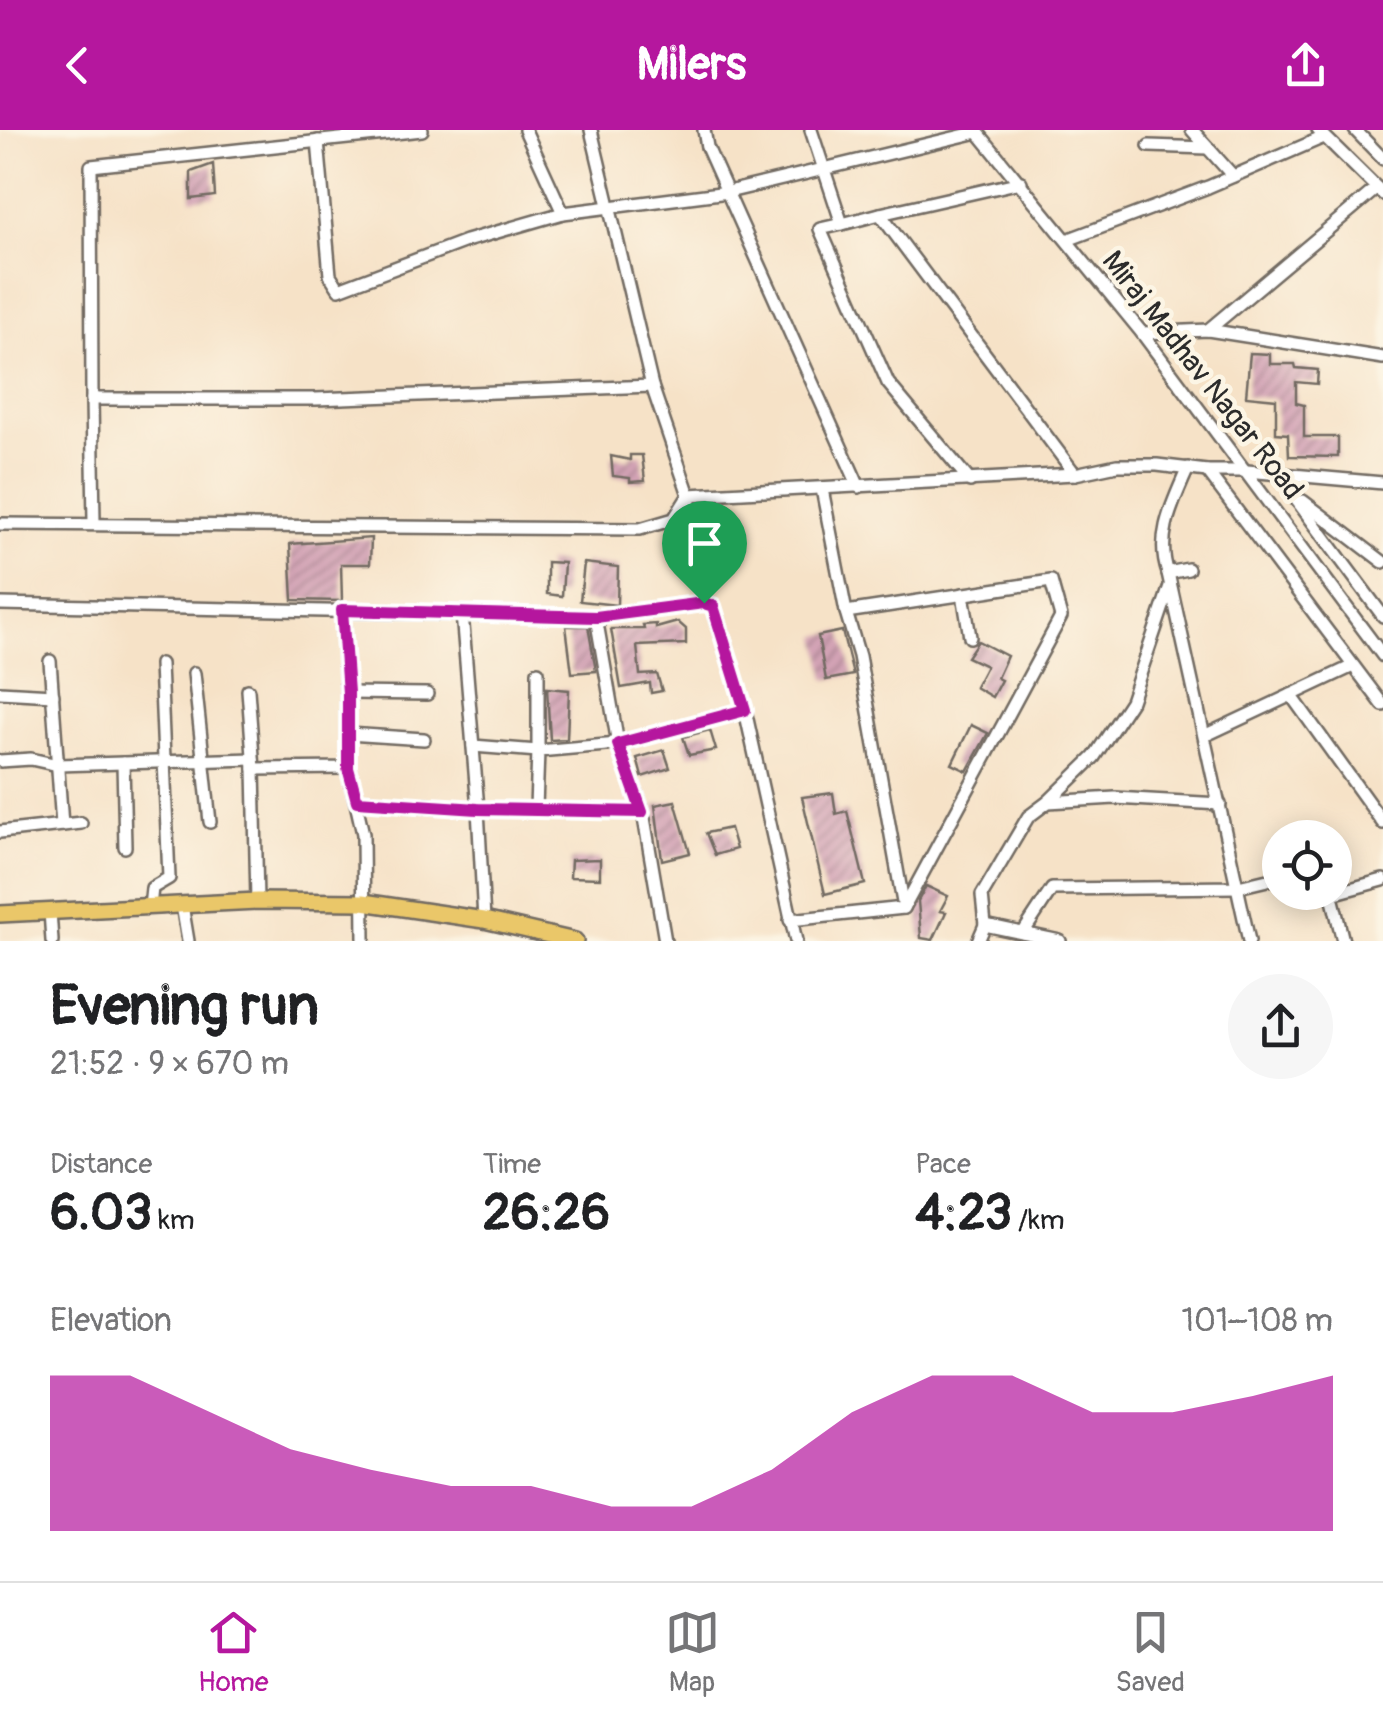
<!DOCTYPE html>
<html lang="en">
<head>
<meta charset="utf-8">
<style>
  body { margin:0; font-family:Pangolin,sans-serif; background:#f6f6f6; color:#202124; height:100vh; display:flex; flex-direction:column; font-size:38px; white-space:nowrap }
  * { box-sizing:border-box; margin:0 }
  p { font-size:32px; color:#757577 }
  .icon { flex:none; width:55px; height:55px; fill:none; stroke:currentColor; stroke-width:2; stroke-linecap:round; stroke-linejoin:round }
  .map { position:relative; height:811px; overflow:hidden }
  .sheet { display:flex; flex-direction:column; background:#fff; flex:1 }
  .sheet>* { flex:none }
  .controls { position:absolute; left:1262px; top:690px; display:grid; gap:20px }
  .controls a { display:grid; place-items:center; width:90px; height:90px; border-radius:50%; background:#fff; box-shadow:0 5px 25px #0003; font-size:50px }
  .pin { position:absolute; display:grid; place-items:center; width:85px; height:85px; color:#fff; margin:-102px -42px; border-radius:50% 50% 50% 0; rotate:-45deg; box-shadow:0 0 10px #0007 }
  .pin .icon { rotate:45deg }
  .round { display:grid; place-items:center; flex:none; width:105px; height:105px; border-radius:52px; background:#f6f6f6 }
  .overview { display:flex; align-items:center; justify-content:space-between; height:170px; padding:0 50px }
  h1 { font-size:55px; font-weight:800; line-height:75px }
  .metrics { display:grid; grid-template-columns:repeat(3,1fr); gap:15px; height:170px; padding:10px 50px }
  .metrics div { display:grid; align-content:center }
  .metrics b { font-size:50px; font-weight:800 }
  .metrics small { font-size:28px; font-weight:400 }
  .metrics p { font-size:28px }
  .chart { height:280px; padding:20px 50px }
  .chart p { display:flex; justify-content:space-between }
  .chart svg { width:100%; height:180px; margin-top:10px; fill:#b5179e; opacity:.7 }
  header { display:flex; justify-content:space-between; align-items:center; height:130px; padding:0 50px; background:#b5179e; color:#fff; font-size:45px; font-weight:800 }
  .dock { display:flex; justify-content:space-around; align-items:center; height:140px; border-top:2px solid #e0e0e0; background:#fff; font-size:28px; color:#757577 }
  .dock a { display:grid; justify-items:center; gap:5px }
  .dock .on { color:#b5179e }
  .map>svg:first-child { display:block }
</style>
</head>
<body>
<header><svg class="icon" aria-label="back" viewBox="0 0 24 24"><path d="M15 5l-7 7 7 7"/></svg>Milers<svg class="icon" aria-label="share" viewBox="0 0 24 24"><path d="M12 15V3M7 8l5-5 5 5M5 13v7h14v-7"/></svg></header>
<div class="map">
<svg width="1383" height="811" viewBox="0 0 1383 811">
  <defs>
    <pattern id="building-hatch" width="6" height="6" patternUnits="userSpaceOnUse" patternTransform="scale(2.5)"><rect width="6" height="6" fill="#d3a3b5"/><path d="M-1 1l2-2M0 6l6-6M5 7l2-2" fill="none" stroke="#ab8593"/></pattern>
  </defs>
  <rect width="100%" height="100%" fill="#fcf5e5"/>
  <filter id="ink" filterUnits="userSpaceOnUse"><feTurbulence type="fractalNoise" baseFrequency=".01" numOctaves="2"/><feDisplacementMap in="SourceGraphic" scale="20" xChannelSelector="R" yChannelSelector="G"/><feConvolveMatrix kernelMatrix="1 2 1 2 8 2 1 2 1" color-interpolation-filters="sRGB"/></filter>
  <filter id="wash" filterUnits="userSpaceOnUse"><feTurbulence type="fractalNoise" baseFrequency=".0048" numOctaves="4" result="noise"/><feDisplacementMap in="SourceGraphic" scale="40" xChannelSelector="R" yChannelSelector="G"/><feGaussianBlur stdDeviation="2.25" result="paint"/><feColorMatrix in="noise" values="0 0 0 0 0 0 0 0 0 0 0 0 0 0 0 0 0 1.4 0 .05"/><feComposite in="paint" operator="in"/></filter>
  <g filter="url(#wash)">
    <rect width="100%" height="100%" fill="#f6e2c7"/>
    <g id="blocks">
      <g fill="url(#building-hatch)">
        <path d="M213,34L215,66L191,69V42Z"/>
        <path d="M1250,223L1270,224V234H1295L1296,238L1318,240L1317,254L1296,252V273L1304,275V307H1338V327L1289,326L1288,304L1276,303V269L1246,266Z"/>
        <path d="M630,325H642L645,351L630,352V348L613,346L611,326L630,330Z"/>
        <path d="M371,408L370,434H341L342,471L293,470L290,414Z"/>
        <path d="M547,432L564,433L562,466L547,464Z"/>
        <path d="M584,433L618,437L617,475L580,471Z"/>
        <path d="M678,492L686,499V514L637,516L640,545L657,544L662,561L651,563L650,553L621,558L611,499H644L643,495L656,494V498Z"/>
        <path d="M566,496H588L596,541L572,543Z"/>
        <path d="M842,501L853,545L826,550L818,506Z"/>
        <path d="M978,511L1007,526L997,548L1001,550L992,567L975,557L986,536L967,527Z"/>
        <path d="M547,558L569,560L567,609L550,610Z"/>
        <path d="M971,595L988,603L967,641L952,634Z"/>
        <path d="M710,600L716,620L689,625L683,607Z"/>
        <path d="M664,620L670,638L642,647L637,628Z"/>
        <path d="M833,663L836,684L847,681L865,754L825,764L802,667Z"/>
        <path d="M675,671L690,723L662,730L655,675Z"/>
        <path d="M730,698L736,719L715,725L706,703Z"/>
        <path d="M600,729V748L570,747L571,730Z"/>
        <path d="M926,756L948,766L940,781L946,782L933,810L921,808L918,771Z"/>
      </g>
    </g>
  </g>
  <g filter="url(#ink)">
    <use href="#blocks" fill-opacity="0" stroke="#726b62" stroke-width="2.5"/>
    <g fill="none" stroke-linecap="round" stroke-linejoin="round">
      <g stroke="#726b62" stroke-width="16">
        <g id="minor">
          <path d="M525,0L563,83L728,62L978,2"/>
          <path d="M591,0L652,256L689,365L704,473L713,476L745,580L796,811"/>
          <path d="M704,0L707,17L859,357"/>
          <path d="M811,0L842,94L820,99L888,253L970,351"/>
          <path d="M976,0L1142,203L1383,526"/>
          <path d="M1192,0L1233,46"/>
          <path d="M1318,0L1383,64"/>
          <path d="M1355,0L1383,29"/>
          <path d="M318,11L330,145L339,159L466,111L563,83"/>
          <path d="M1149,16L1208,18"/>
          <path d="M1021,52L880,84L1075,344"/>
          <path d="M842,94L880,84"/>
          <path d="M1067,110L1208,57L1324,7"/>
          <path d="M1208,200L1377,58"/>
          <path d="M1142,203L1208,200L1383,228"/>
          <path d="M92,269L91,36L422,0"/>
          <path d="M1188,338C1173,373 1155,406 1168,443L1188,439"/>
          <path d="M1207,341L1383,575"/>
          <path d="M1289,360L1383,486"/>
          <path d="M1303,371L1383,432"/>
          <path d="M94,392L92,269H316L652,256"/>
          <path d="M0,394L640,399L674,389L689,365L1075,344L1117,335H1157L1207,341H1247L1383,353"/>
          <path d="M1168,443L1249,811"/>
          <path d="M963,464L970,507"/>
          <path d="M0,474L596,487L704,473"/>
          <path d="M846,482L1051,451L1061,487L904,778"/>
          <path d="M596,487L618,614L643,682L665,811"/>
          <path d="M50,531L62,695"/>
          <path d="M194,543L210,692"/>
          <path d="M248,560L254,639L348,638L347,563L342,480"/>
          <path d="M0,562L53,565"/>
          <path d="M347,563L427,564"/>
          <path d="M1291,565L1383,693"/>
          <path d="M348,604L424,609"/>
          <path d="M1206,605L1353,536"/>
          <path d="M473,616L538,621V542"/>
          <path d="M0,631L31,629L58,635L253,629"/>
          <path d="M123,633L125,717"/>
          <path d="M348,638L363,704L364,811"/>
          <path d="M254,639L257,771"/>
          <path d="M357,671L478,679L462,483"/>
          <path d="M1048,672L1094,627L1131,571L1170,456"/>
          <path d="M536,678L538,621L618,614L745,580"/>
          <path d="M0,702L81,693"/>
          <path d="M1331,762L1343,811"/>
          <path d="M1332,764L1383,750"/>
          <path d="M182,775L188,811"/>
          <path d="M150,777L152,758L169,748L160,534"/>
          <path d="M50,781L52,811"/>
          <path d="M484,790L478,679L643,682"/>
          <path d="M790,790L904,778L859,526L846,482L822,359"/>
          <path d="M985,795L982,765L1028,687L1048,672L1115,668L1220,674"/>
          <path d="M1023,803L1052,759L1238,757L1280,747"/>
          <path d="M978,811L985,795L1060,811"/>
        </g>
      </g>
      <g stroke="#726b62" stroke-width="20">
        <path id="major" d="M0,784L257,771L363,772L484,790L575,811"/>
      </g>
      <use href="#minor" stroke="#fff" stroke-width="11"/>
      <use href="#major" stroke="#eac769" stroke-width="15"/>
    </g>
  </g>
  <g fill="none" stroke-linecap="round" stroke-linejoin="round" filter="url(#ink)">
    <g stroke="#fff" stroke-width="20">
      <path id="route" d="M704,473L713,476L745,580L618,614L642,682L478,679L357,671L348,638V563L342,480L596,487Z"/>
    </g>
    <use href="#route" stroke="#b5179e" stroke-width="12"/>
  </g>
  <g text-anchor="middle" stroke-width="9" stroke-linejoin="round" paint-order="stroke">
    <g font-size="30" fill="#2b2b2b" stroke="#fcf5e5">
      <text transform="translate(1203 245) rotate(52)" y="10">Miraj Madhav Nagar Road</text>
    </g>
  </g>
</svg>
<div class="controls">
<a><svg class="icon" aria-label="locate" viewBox="0 0 24 24"><circle cx="12" cy="12" r="6"/><path d="M12 2v4M12 18v4M2 12h4M18 12h4"/></svg></a>
</div>
<div class="pin" style="left:704px;top:473px;background:#1e9e55"><svg class="icon" aria-label="arrive" viewBox="0 0 24 24"><path d="M6 21V4h12l-3 4 3 4H6"/></svg></div>
</div>
<section class="sheet">
<div class="overview"><div><h1>Evening run</h1><p>21:52 · 9 × 670 m</p></div><a class="round"><svg class="icon" aria-label="share" viewBox="0 0 24 24"><path d="M12 15V3M7 8l5-5 5 5M5 13v7h14v-7"/></svg></a></div>
<div class="metrics">
<div><p>Distance</p><b>6.03<small> km</small></b></div>
<div><p>Time</p><b>26:26</b></div>
<div><p>Pace</p><b>4:23<small> /km</small></b></div>
</div>
<div class="chart"><p><span>Elevation</span>101–108 m</p>
<svg viewBox="0 0 160 44" preserveAspectRatio="none"><path d="M0 44V6L10 6L20 15L30 24L40 29L50 33L60 33L70 38L80 38L90 29L100 15L110 6L120 6L130 15L140 15L150 11L160 6V44z"/></svg>
</div>
</section>
<nav class="dock">
<a class="on"><svg class="icon" aria-label="home" viewBox="0 0 24 24"><path d="M3 11l9-7 9 7M6 9v11h12V9"/></svg>Home</a>
<a><svg class="icon" aria-label="map" viewBox="0 0 24 24"><path d="M3 6l6-2 6 2 6-2v14l-6 2-6-2-6 2zM9 4v14M15 6v14"/></svg>Map</a>
<a><svg class="icon" aria-label="saved" viewBox="0 0 24 24"><path d="M7 4h10v16l-5-4-5 4z"/></svg>Saved</a>
</nav>
</body>
</html>
